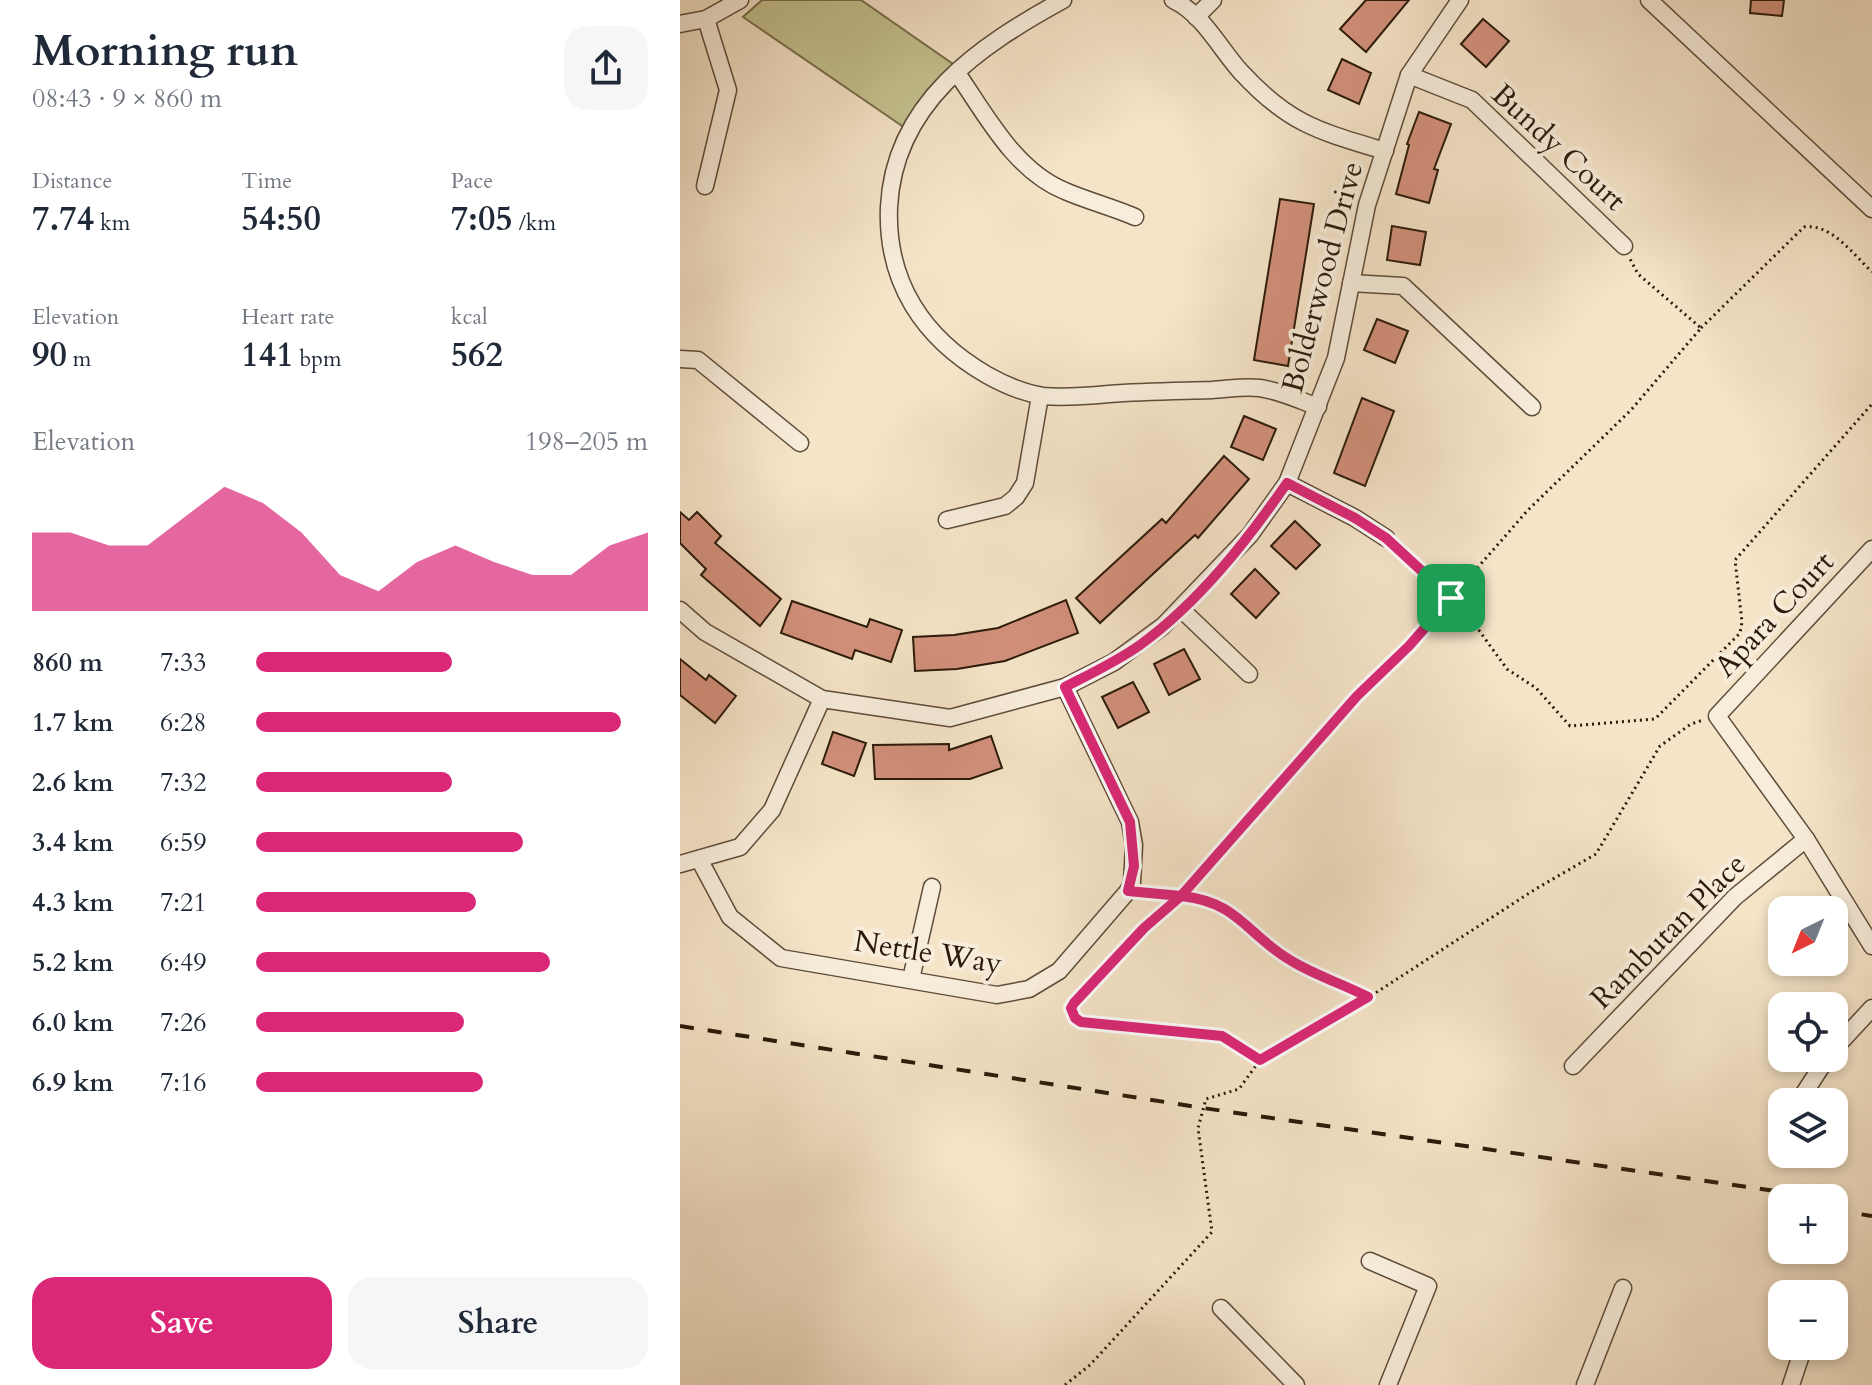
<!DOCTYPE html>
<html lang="en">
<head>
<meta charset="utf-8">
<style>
  body { margin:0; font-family:Cardo,serif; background:#f6f6f7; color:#1f2937; height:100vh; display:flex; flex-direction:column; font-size:30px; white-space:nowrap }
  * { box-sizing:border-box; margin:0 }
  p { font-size:26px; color:#747a83 }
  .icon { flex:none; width:44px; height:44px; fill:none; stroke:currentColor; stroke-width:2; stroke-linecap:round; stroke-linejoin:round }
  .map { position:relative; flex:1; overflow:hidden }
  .side { display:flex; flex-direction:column; background:#fff; width:680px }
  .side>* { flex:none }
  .needle { width:52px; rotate:223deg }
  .tools { position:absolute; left:1088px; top:896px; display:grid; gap:16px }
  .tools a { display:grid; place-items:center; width:80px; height:80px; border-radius:16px; background:#fff; box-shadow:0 4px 12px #0003; font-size:40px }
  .pin { position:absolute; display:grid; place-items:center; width:68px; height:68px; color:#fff; margin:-34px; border-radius:16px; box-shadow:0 4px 12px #0006 }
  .round { display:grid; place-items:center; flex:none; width:84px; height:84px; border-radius:24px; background:#f6f6f7 }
  .summary { display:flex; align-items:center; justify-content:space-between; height:136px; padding:0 32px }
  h1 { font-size:44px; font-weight:700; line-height:60px }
  .stats { display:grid; grid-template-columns:repeat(3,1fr); gap:12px; height:136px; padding:8px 32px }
  .stats div { display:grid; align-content:center }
  .stats b { font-size:34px; font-weight:700 }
  .stats small { font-size:22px; font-weight:400 }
  .stats p { font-size:22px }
  .chart { height:224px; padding:16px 32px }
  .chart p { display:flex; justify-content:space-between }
  .chart svg { width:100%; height:144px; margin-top:8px; fill:#db2777; opacity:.7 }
  .primary-button { display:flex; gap:16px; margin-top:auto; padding:16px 32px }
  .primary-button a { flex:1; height:92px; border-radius:24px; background:#db2777; color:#fff; font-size:32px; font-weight:700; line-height:92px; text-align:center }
  .primary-button a+a { background:#f6f6f7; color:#1f2937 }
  ul { padding:0 32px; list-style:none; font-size:26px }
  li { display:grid; grid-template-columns:128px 96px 1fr; align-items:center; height:60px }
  li i { height:20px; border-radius:10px; background:#db2777 }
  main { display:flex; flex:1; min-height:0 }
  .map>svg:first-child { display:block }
</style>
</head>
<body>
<main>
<section class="side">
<div class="summary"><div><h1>Morning run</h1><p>08:43 · 9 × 860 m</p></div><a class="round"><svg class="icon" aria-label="share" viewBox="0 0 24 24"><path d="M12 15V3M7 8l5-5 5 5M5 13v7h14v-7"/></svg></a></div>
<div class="stats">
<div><p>Distance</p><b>7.74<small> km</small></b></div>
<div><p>Time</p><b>54:50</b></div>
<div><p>Pace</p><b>7:05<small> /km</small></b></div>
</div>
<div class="stats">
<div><p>Elevation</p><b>90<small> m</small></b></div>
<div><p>Heart rate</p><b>141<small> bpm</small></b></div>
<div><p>kcal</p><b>562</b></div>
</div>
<div class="chart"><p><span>Elevation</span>198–205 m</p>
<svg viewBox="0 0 160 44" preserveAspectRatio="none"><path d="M0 44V20L10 20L20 24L30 24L40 15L50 6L60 11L70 20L80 33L90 38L100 29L110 24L120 29L130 33L140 33L150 24L160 20V44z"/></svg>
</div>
<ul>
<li><b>860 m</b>7:33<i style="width:50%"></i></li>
<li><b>1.7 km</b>6:28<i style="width:93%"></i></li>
<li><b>2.6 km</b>7:32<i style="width:50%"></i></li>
<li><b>3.4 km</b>6:59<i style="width:68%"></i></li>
<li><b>4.3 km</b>7:21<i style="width:56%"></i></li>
<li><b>5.2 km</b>6:49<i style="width:75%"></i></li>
<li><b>6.0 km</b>7:26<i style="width:53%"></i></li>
<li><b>6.9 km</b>7:16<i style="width:58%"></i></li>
</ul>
<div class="primary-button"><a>Save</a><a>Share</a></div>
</section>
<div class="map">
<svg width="1192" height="1385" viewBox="0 0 1192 1385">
  <rect width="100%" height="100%" fill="#f5e4c8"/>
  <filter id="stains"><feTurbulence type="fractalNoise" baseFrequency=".0025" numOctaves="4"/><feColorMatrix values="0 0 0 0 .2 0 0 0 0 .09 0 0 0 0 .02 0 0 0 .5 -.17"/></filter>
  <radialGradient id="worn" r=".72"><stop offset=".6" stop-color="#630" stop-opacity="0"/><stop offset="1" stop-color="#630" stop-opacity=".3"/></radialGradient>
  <path fill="#c4c290" stroke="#786e4d" stroke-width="2" d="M82,0H181L283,71L228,130L63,17Z"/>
  <g fill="#d2907b" stroke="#2b1a0a" stroke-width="2">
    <path d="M686,0H729L686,52L660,29Z"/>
    <path d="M1071,0H1104L1102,16L1070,13Z"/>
    <path d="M803,19L829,41L806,67L781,44Z"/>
    <path d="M662,59L691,73L679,104L648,90Z"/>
    <path d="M739,112L771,124L754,169L758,170L749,203L716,194L729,145L727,144Z"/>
    <path d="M600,199L634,204L608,366L574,360Z"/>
    <path d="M712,226L746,232L740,265L707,260Z"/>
    <path d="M697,319L728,331L715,363L684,350Z"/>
    <path d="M682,398L714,411L685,486L654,473Z"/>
    <path d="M564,416L596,429L583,460L551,447Z"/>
    <path d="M544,456L569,479L518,538L515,535L420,623L396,598L482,519L486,523Z"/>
    <path d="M0,512L9,520L17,512L41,536L35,543L101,599L80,626L21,575L26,569L0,543Z"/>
    <path d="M615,521L640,545L616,569L591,546Z"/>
    <path d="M575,569L599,593L576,618L551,594Z"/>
    <path d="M386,600L398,633L325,661L277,669L235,671L233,637L274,635L318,628Z"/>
    <path d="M112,601L187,627L190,619L222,630L211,662L175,650L172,659L101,633Z"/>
    <path d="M504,649L520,679L489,695L474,664Z"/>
    <path d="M0,659L26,680L29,675L56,696L35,723L0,695Z"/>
    <path d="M453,682L469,712L438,728L422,697Z"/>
    <path d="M153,732L186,743L174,776L142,764Z"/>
    <path d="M311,736L322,768L290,779H195L193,745L269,744V750Z"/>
  </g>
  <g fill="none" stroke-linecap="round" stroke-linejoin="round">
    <g stroke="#5e4c3a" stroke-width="19">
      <g id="minor">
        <path d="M383,0C299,46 214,103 209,207C206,282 243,338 307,375C323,384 344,393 363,396C385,398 407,396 429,394C463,391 498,391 532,390C548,389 565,386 580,388C600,391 619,400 638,407"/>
        <path d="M493,0C523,14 540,49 561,72C609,124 638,131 705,151"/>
        <path d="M969,0L1192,209"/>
        <path d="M516,17L533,0"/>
        <path d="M0,24L26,19L60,0"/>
        <path d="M277,73C306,115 335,171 385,191C408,201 432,207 455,217"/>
        <path d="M729,75L792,100L944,246"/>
        <path d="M25,186L48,90L26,19"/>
        <path d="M671,283L723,286L852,407"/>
        <path d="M0,359L18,360L120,443"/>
        <path d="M607,483L675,518L706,538"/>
        <path d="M267,520L325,506L336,497L345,483L360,396"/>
        <path d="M1192,549L1037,716L1126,839L1192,946"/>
        <path d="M0,610L25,632L142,699L270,718L385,687L434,662L483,626L570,535L607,483L656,358L687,205L729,75L780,0"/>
        <path d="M502,610L569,674"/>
        <path d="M19,859L50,917L101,958L317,995L349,989L379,971L448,891L452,883L454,845L450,822L385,687"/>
        <path d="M0,864L60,847L92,810L142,699"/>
        <path d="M231,979L252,887"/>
        <path d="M1154,1049L1192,1008"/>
        <path d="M893,1066L1055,897L1126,839"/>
        <path d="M1119,1101L1147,1058"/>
        <path d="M690,1261L748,1286L708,1385"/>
        <path d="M541,1308L616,1385"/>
        <path d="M905,1385L943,1288"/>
        <path d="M1111,1385L1124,1346"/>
      </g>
    </g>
    <g stroke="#2b1a0a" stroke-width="3" stroke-dasharray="2 4" stroke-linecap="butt">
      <path d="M1021,328L1124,227C1151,223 1173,254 1192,272"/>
      <path d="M718,549L771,598"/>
      <path d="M774,596L827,669L856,688L890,726L975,719L1060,633L1062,622L1055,560L1192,404"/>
      <path d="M465,893C500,896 535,897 564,920C580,933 592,950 610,960C635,975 663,984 688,997"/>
      <path d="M580,1060L542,1036L401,1022L395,1018L391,1008L464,928L501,896L677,696L729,646L848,510L951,410L1021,328L958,274L950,259"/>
      <path d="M385,1385L410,1365L532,1232L518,1128L526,1099L559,1089L580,1060L697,992L854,890L916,854L980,746L1011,724L1023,720"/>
    </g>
    <use href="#minor" stroke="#f8eddb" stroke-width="16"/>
    <g stroke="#2b1a0a" stroke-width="4" stroke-dasharray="14 14" stroke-linecap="butt">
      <path d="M0,1026L523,1108L1143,1198"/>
      <path d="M1154,1210L1192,1216"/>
    </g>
  </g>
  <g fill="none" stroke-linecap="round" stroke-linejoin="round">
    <g stroke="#fff" stroke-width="16">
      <path id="route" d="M771,598L706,538L675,518L607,483C566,542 519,602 460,645C436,662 410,674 385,687L450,822L454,866L448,891L501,896L464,928L394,1003L391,1008L395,1018L401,1022L542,1036L580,1060L688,997C663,984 634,975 610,960C566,934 559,902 501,896L677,696L729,646L771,598"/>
    </g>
    <use href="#route" stroke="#db2777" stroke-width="10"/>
  </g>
  <g text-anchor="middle" stroke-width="8" stroke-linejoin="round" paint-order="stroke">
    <g font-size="30" fill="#2b1a0a" stroke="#f8eddb">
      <text transform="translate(879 147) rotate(43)" y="10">Bundy Court</text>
      <text transform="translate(642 277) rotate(-75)" y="10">Bolderwood Drive</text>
      <text transform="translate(1094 614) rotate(-47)" y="10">Apara Court</text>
      <text transform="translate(988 931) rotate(-45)" y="10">Rambutan Place</text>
      <text transform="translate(248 952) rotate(9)" y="10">Nettle Way</text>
    </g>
  </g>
  <rect width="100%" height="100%" filter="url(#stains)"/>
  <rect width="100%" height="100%" fill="url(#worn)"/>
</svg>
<div class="tools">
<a><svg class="needle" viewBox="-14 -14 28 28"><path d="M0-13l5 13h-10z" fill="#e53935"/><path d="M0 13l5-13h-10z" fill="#747a83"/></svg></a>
<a><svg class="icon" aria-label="locate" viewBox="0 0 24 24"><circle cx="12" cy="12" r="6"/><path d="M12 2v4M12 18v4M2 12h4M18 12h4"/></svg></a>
<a><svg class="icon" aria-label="layers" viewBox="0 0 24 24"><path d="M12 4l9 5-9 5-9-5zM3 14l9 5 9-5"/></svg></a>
<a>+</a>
<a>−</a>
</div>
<div class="pin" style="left:771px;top:598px;background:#1e9e55"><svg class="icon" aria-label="arrive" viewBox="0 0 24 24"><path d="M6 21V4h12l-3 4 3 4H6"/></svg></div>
</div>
</main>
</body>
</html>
